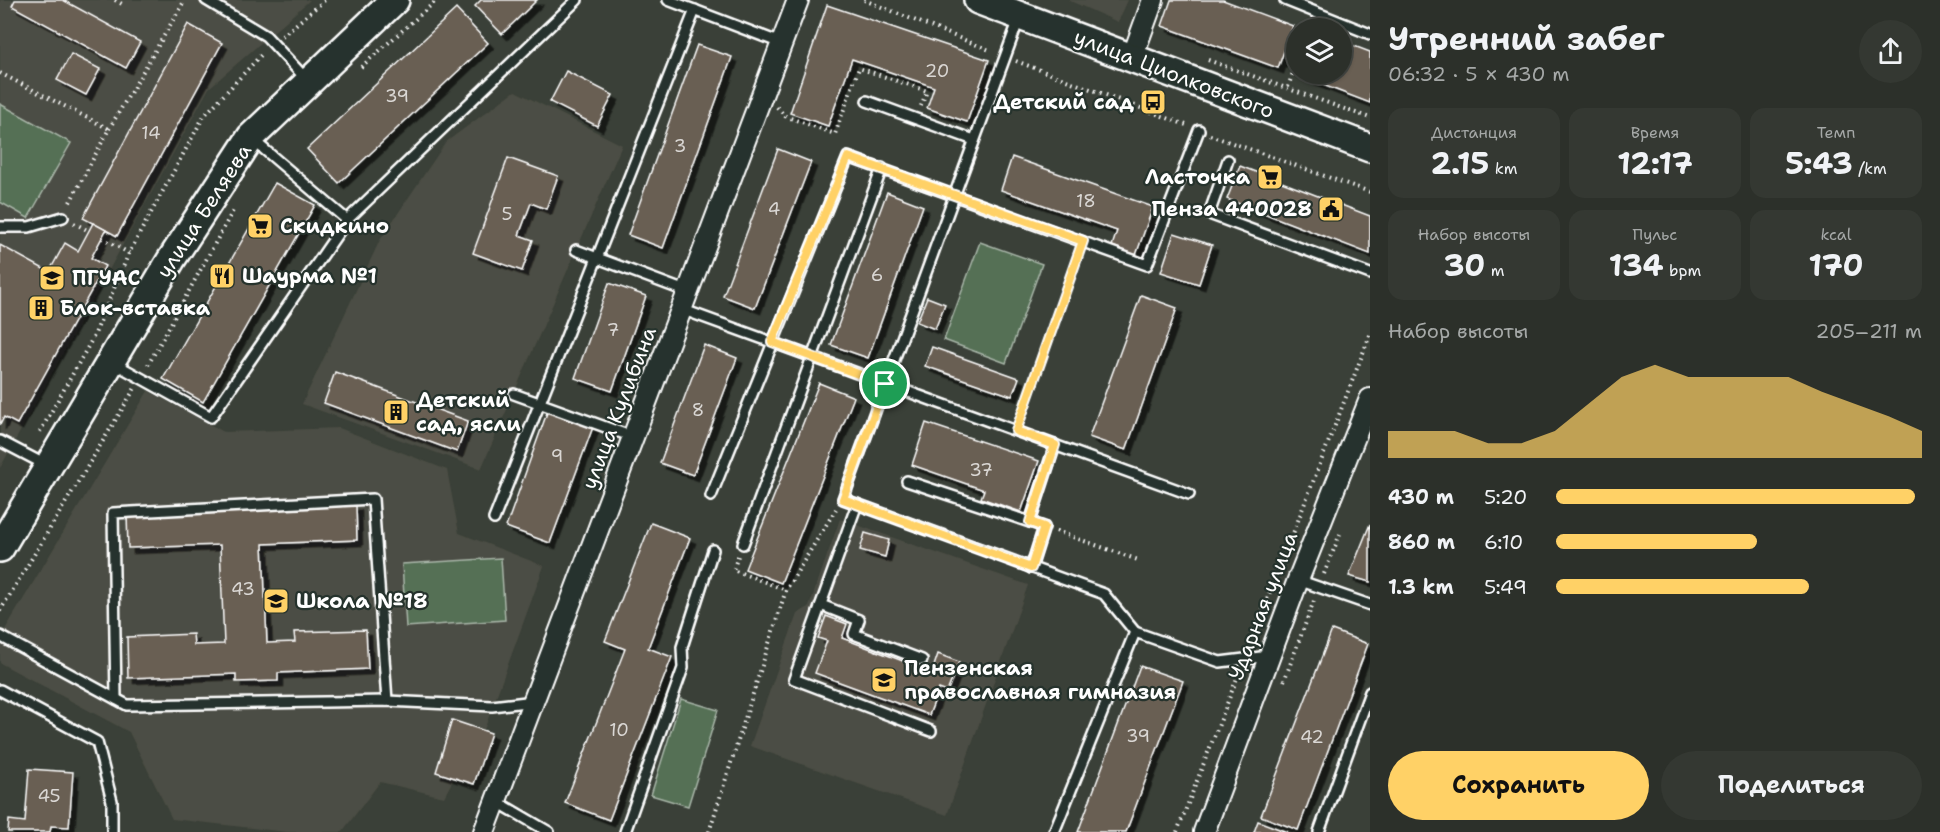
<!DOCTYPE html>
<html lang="ru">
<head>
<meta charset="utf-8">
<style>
  body { margin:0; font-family:"Shantell Sans",sans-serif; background:#343832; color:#f1f3f6; height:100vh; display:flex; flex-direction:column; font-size:22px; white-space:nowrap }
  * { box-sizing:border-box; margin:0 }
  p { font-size:20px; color:#a6a9a8 }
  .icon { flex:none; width:33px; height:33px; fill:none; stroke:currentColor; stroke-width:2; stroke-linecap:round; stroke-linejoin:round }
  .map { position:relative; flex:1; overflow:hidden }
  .drawer { display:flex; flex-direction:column; background:#2c302a; width:570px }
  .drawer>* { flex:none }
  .buttons { position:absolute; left:1286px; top:18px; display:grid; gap:12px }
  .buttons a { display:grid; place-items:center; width:66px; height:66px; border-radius:50%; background:#2c302a; box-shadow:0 2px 4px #0004,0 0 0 2px #484b47; font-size:30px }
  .pin { position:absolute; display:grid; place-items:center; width:51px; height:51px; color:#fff; margin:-26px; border:3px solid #fff; border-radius:50%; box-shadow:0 2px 6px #0007 }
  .round { display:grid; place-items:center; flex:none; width:63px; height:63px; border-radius:32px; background:#343832 }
  .head { display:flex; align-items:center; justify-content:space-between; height:102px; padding:0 18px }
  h1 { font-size:33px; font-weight:700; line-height:45px }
  .metrics { display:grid; grid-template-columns:repeat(3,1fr); gap:9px; height:102px; padding:6px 18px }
  .metrics div { display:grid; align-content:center; border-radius:15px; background:#343832; text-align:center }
  .metrics b { font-size:30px; font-weight:700 }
  .metrics small { font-size:16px; font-weight:400 }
  .metrics p { font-size:16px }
  .chart { height:168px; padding:12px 18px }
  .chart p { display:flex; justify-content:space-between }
  .chart svg { width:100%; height:108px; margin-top:6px; fill:#ffd166; opacity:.7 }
  .primary-button { display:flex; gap:12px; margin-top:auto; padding:12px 18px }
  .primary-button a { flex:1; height:69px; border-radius:36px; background:#ffd166; color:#111; font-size:24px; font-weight:700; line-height:69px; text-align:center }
  .primary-button a+a { background:#343832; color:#f1f3f6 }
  ul { padding:0 18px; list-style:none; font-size:20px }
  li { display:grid; grid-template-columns:96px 72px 1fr; align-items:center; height:45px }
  li i { height:15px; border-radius:8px; background:#ffd166 }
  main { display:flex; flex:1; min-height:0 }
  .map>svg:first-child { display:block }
</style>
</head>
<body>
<main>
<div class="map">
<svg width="1370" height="832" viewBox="0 0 1370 832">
  <defs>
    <filter id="shadow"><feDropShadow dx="5.5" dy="5.5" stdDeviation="0" flood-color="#0009"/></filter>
  </defs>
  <rect width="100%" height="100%" fill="#3a4038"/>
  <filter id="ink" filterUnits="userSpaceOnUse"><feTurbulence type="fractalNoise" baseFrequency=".0167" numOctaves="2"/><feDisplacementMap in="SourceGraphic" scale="12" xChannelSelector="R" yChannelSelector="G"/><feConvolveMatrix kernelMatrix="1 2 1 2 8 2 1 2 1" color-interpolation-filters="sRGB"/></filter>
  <g filter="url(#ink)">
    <g fill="#4c4d44">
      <path d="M0,0H310L209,88L0,468Z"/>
      <path d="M1068,0H1128L1118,22Z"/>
      <path d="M515,91L622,145L481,469L302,404L380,240L446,142Z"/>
      <path d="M148,391L224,432L339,428L447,470L459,533L544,566L484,730L491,733L474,784L454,778L444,797L380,782L342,832H287L172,819L129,732L0,663V638Z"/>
      <path d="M840,519L1028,585L947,815L750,746L797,614L809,607Z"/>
    </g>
    <g fill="#546f55" stroke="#aab7aa" stroke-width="1.5">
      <path d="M0,104L71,143L28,218L0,202Z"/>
      <path d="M980,242L1042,264L1006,363L944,340Z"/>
      <path d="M501,558L505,620L406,627L402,564Z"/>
      <path d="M681,699L718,710L688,806L651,795Z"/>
    </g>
    <g fill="#695e53" stroke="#fff" stroke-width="1.5" filter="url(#shadow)">
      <path d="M15,0H63L140,42L126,68L12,6Z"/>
      <path d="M481,0H537L502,34L475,6Z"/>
      <path d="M1171,0H1223L1293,26L1278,68L1162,26Z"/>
      <path d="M827,5L989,60L967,122L927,108L934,87L852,59L828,126L790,113Z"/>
      <path d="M456,9L488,43L339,183L307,149Z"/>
      <path d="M188,24L222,43L117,236L83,218Z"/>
      <path d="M1341,41L1370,52V103L1310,80L1313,74H1341Z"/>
      <path d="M697,45L732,57L663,248L628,235Z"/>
      <path d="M71,54L100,69L86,95L57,80Z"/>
      <path d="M566,71L613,95L597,126L550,102Z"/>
      <path d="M778,149L811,162L755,308L723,296Z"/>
      <path d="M1012,157L1153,207L1136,255L1112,246L1117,231L1001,190Z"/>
      <path d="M508,158L558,176L546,209L531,203L519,235L533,240L522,271L473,253Z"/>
      <path d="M1240,166L1370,216V254L1227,199Z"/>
      <path d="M275,183L315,205L203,402L163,379Z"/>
      <path d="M887,192L923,206L868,358L831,345Z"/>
      <path d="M93,223L106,230L91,258L105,266L17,424L4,417L0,425V245L49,272L65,243L78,251Z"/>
      <path d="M1174,233L1212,245L1199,284L1161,272Z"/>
      <path d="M609,283L646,296L612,391L575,378Z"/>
      <path d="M1141,295L1177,308L1126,450L1089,437Z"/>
      <path d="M927,297L945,304L935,329L917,322Z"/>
      <path d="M704,345L737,358L693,475L660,463Z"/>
      <path d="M932,347L1019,378L1012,396L925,366Z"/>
      <path d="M335,372L468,421L457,452L324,403Z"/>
      <path d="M819,383L854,397L781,583L745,569Z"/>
      <path d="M548,410L593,427L550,543L506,527Z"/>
      <path d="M926,423L1039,461L1021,512L981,498L984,490L912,465Z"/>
      <path d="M356,505L357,540L263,544L267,643L295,642L294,632L366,630L368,669L278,673V681L236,682V674L128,678L127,637L193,634L194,645L224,644L220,545L128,548L127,514Z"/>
      <path d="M651,523L690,538L648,648L672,657L609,820L565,803L625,649L605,641Z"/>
      <path d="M1370,524V582L1349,576Z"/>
      <path d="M865,533L889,540L885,557L860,550Z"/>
      <path d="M826,616L847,624L842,638L932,672L938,654L959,662L947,692L939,689L929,715L815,673L827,641L818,638Z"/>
      <path d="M1332,630L1368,644L1298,830L1261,816Z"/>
      <path d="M1140,666L1183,681L1126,832H1078Z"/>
      <path d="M452,720L491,733L474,784L436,772Z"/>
      <path d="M29,769L73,772L69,827L51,826L50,832H8L9,820L25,822Z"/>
      <path d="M1258,821L1287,832H1254Z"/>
    </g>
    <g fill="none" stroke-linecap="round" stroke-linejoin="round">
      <g stroke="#fff" stroke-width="14">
        <g id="service">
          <path d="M206,0L266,36L307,80"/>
          <path d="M668,0L781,43"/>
          <path d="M1285,0L1370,34"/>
          <path d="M1019,19L843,499L1104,594L1135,632"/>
          <path d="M867,101L974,140"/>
          <path d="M252,139L347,220L577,0"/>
          <path d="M1228,160L1209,214L1370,274"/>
          <path d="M0,227H29L63,217"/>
          <path d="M576,250L688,292"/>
          <path d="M681,309L1189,494"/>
          <path d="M112,362L211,417L347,220"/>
          <path d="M514,394L633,437"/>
          <path d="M0,441L46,465"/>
          <path d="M907,481L1030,522"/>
          <path d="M711,496L848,157L1147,265L1199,130"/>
          <path d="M857,504L794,679L931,731"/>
          <path d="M494,519L695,10"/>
          <path d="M743,544L882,168"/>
          <path d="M1031,568L1044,527L1030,522L1055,445"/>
          <path d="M1298,580L1370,605"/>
          <path d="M821,605L859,620L854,634L922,660"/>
          <path d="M0,636L127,705L387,701L492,706L534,701"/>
          <path d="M0,690L97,742L112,801V832"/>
          <path d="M116,699L113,513L373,499L387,701"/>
          <path d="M496,801L549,832"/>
          <path d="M625,832L683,668L682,647L713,550"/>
          <path d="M1054,832L1135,632L1220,662L1269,656"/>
          <path d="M1319,832L1370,692"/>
        </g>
      </g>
      <g stroke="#fff" stroke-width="24">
        <g id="minor">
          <path d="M1132,58L1153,0"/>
          <path d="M484,832L798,0"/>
          <path d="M1204,832L1298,580L1370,399"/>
        </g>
      </g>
      <g stroke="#fff" stroke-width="32">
        <g id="secondary">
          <path d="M978,0L1370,148"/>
          <path d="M0,548L171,260L251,137L395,0"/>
        </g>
      </g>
      <g stroke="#fff" stroke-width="4" stroke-dasharray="1.5 4.5" stroke-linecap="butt">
        <path d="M115,0L122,4"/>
        <path d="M864,0L992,51"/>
        <path d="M282,36L325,0"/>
        <path d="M1208,60L1370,118"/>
        <path d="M1016,61L1186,125"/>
        <path d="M361,67L437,0"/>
        <path d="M0,73L109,129L68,206"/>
        <path d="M1288,87L1296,64"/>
        <path d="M777,107L785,116L835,134L859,68L927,91L921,106"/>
        <path d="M109,129L185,0"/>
        <path d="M1210,135L1370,192"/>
        <path d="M74,223L89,231"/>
        <path d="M102,238L129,253"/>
        <path d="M148,365L234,209"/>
        <path d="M1020,419L1078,253"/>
        <path d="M40,432L94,336L129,253L204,116L263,53"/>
        <path d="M1056,531L1138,560"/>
        <path d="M1287,549L1370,335"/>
        <path d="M738,556L733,570L786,590"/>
        <path d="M1324,574L1340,534"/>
        <path d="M0,611L135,388"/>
        <path d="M1250,644L1273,584"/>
        <path d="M1284,681L1315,598"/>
        <path d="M709,832L786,590L836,509"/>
        <path d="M1177,832L1239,673"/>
      </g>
      <use href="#service" stroke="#26332d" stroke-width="9"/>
      <use href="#minor" stroke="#26332d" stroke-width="20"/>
      <use href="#secondary" stroke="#26332d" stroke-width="27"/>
    </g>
  </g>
  <g fill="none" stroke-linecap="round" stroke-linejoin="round" filter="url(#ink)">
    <g stroke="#fff" stroke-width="12">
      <path id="route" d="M848,157L1083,241L1016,431L1055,445L1030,522L1044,527L1031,568L843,499L885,384L772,342Z"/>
    </g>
    <use href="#route" stroke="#ffd166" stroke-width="8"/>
  </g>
  <defs>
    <g id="bus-square" transform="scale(1.35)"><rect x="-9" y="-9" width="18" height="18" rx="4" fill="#ffd166" stroke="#26332d"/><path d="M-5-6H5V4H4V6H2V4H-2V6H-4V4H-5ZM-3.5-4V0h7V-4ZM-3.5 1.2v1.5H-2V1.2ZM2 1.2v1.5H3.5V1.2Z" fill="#111"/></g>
    <g id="supermarket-square" transform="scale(1.35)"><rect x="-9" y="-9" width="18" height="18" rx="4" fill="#ffd166" stroke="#26332d"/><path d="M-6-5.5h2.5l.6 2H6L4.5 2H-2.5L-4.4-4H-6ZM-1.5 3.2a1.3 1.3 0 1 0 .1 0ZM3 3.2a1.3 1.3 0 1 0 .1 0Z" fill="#111"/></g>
    <g id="civic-square" transform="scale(1.35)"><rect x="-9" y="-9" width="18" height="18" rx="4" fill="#ffd166" stroke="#26332d"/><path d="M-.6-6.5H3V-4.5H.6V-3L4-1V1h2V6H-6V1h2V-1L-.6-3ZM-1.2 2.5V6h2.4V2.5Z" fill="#111"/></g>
    <g id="restaurant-square" transform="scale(1.35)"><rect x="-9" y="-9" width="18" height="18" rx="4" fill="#ffd166" stroke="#26332d"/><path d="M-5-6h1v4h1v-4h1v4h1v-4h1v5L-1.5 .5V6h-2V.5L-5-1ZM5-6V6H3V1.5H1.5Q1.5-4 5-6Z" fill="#111"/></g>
    <g id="university-square" transform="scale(1.35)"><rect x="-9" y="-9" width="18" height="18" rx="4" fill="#ffd166" stroke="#26332d"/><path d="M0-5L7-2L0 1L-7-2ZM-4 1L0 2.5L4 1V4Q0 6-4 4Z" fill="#111"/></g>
    <g id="building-square" transform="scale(1.35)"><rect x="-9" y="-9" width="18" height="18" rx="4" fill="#ffd166" stroke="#26332d"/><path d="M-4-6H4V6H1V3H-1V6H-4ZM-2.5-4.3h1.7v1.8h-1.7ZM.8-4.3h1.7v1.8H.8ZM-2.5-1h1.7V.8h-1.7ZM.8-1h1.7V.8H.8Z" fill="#111"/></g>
    <g id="school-square" transform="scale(1.35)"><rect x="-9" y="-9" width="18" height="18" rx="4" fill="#ffd166" stroke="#26332d"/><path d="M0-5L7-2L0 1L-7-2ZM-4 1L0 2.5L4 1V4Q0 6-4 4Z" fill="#111"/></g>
  </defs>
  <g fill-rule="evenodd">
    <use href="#bus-square" x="1153" y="102"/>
    <use href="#supermarket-square" x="1270" y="177"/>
    <use href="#civic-square" x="1331" y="209"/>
    <use href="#supermarket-square" x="260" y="226"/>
    <use href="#restaurant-square" x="222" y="276"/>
    <use href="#university-square" x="52" y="278"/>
    <use href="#building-square" x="41" y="308"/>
    <use href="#building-square" x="396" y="412"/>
    <use href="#school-square" x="276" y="601"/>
    <use href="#school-square" x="884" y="680"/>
  </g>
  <g text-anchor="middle" stroke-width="4.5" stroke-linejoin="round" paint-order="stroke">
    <g font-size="18" fill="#dad7d4">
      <text x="937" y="77">20</text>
      <text x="397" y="102">39</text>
      <text x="151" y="139">14</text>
      <text x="680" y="152">3</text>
      <text x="1086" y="207">18</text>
      <text x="774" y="215">4</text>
      <text x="507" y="220">5</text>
      <text x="877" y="281">6</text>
      <text x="613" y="336">7</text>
      <text x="698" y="416">8</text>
      <text x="557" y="462">9</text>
      <text x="981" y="476">37</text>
      <text x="243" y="595">43</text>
      <text x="619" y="736">10</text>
      <text x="1138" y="742">39</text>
      <text x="1312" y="743">42</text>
      <text x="49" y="802">45</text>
    </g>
    <g font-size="21" fill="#fff" stroke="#26332d">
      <text transform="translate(1174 74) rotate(21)" y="7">улица Циолковского</text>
      <text transform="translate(204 211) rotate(-57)" y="7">улица Беляева</text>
      <text transform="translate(619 408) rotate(-69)" y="7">улица Кулибина</text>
      <text transform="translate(1263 606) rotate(-69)" y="7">Ударная улица</text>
    </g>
    <g font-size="21" font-weight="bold" fill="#fff" stroke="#26332d" text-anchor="start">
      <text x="1134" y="109" text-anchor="end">Детский сад</text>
      <text x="1250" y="184" text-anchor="end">Ласточка</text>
      <text x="1312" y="216" text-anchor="end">Пенза 440028</text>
      <text x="280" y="233">Скидкино</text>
      <text x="242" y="283">Шаурма №1</text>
      <text x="72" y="285">ПГУАС</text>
      <text x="60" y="315">Блок-вставка</text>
      <text x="416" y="407">Детский<tspan x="416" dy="24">сад, ясли</tspan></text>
      <text x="296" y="608">Школа №18</text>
      <text x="904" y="675">Пензенская<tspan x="904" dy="24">православная гимназия</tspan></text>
    </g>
  </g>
</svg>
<div class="buttons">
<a><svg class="icon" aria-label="layers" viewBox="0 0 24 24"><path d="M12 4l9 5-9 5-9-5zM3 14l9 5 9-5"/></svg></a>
</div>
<div class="pin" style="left:885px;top:384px;background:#1e9e55"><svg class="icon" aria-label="arrive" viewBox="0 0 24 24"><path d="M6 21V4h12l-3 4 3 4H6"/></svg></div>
</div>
<section class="drawer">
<div class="head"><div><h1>Утренний забег</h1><p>06:32 · 5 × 430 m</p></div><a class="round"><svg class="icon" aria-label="share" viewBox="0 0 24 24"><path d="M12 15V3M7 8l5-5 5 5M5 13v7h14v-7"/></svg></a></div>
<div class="metrics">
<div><p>Дистанция</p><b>2.15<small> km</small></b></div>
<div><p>Время</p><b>12:17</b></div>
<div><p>Темп</p><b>5:43<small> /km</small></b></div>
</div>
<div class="metrics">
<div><p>Набор высоты</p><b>30<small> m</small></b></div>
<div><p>Пульс</p><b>134<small> bpm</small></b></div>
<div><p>kcal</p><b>170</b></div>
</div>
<div class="chart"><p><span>Набор высоты</span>205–211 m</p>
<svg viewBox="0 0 160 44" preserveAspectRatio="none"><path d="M0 44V33L10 33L20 33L30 38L40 38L50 33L60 22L70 11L80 6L90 11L100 11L110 11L120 11L130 17L140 22L150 27L160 33V44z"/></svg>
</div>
<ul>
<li><b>430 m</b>5:20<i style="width:98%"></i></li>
<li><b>860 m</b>6:10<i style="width:55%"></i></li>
<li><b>1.3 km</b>5:49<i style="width:69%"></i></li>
</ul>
<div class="primary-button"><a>Сохранить</a><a>Поделиться</a></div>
</section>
</main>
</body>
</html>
